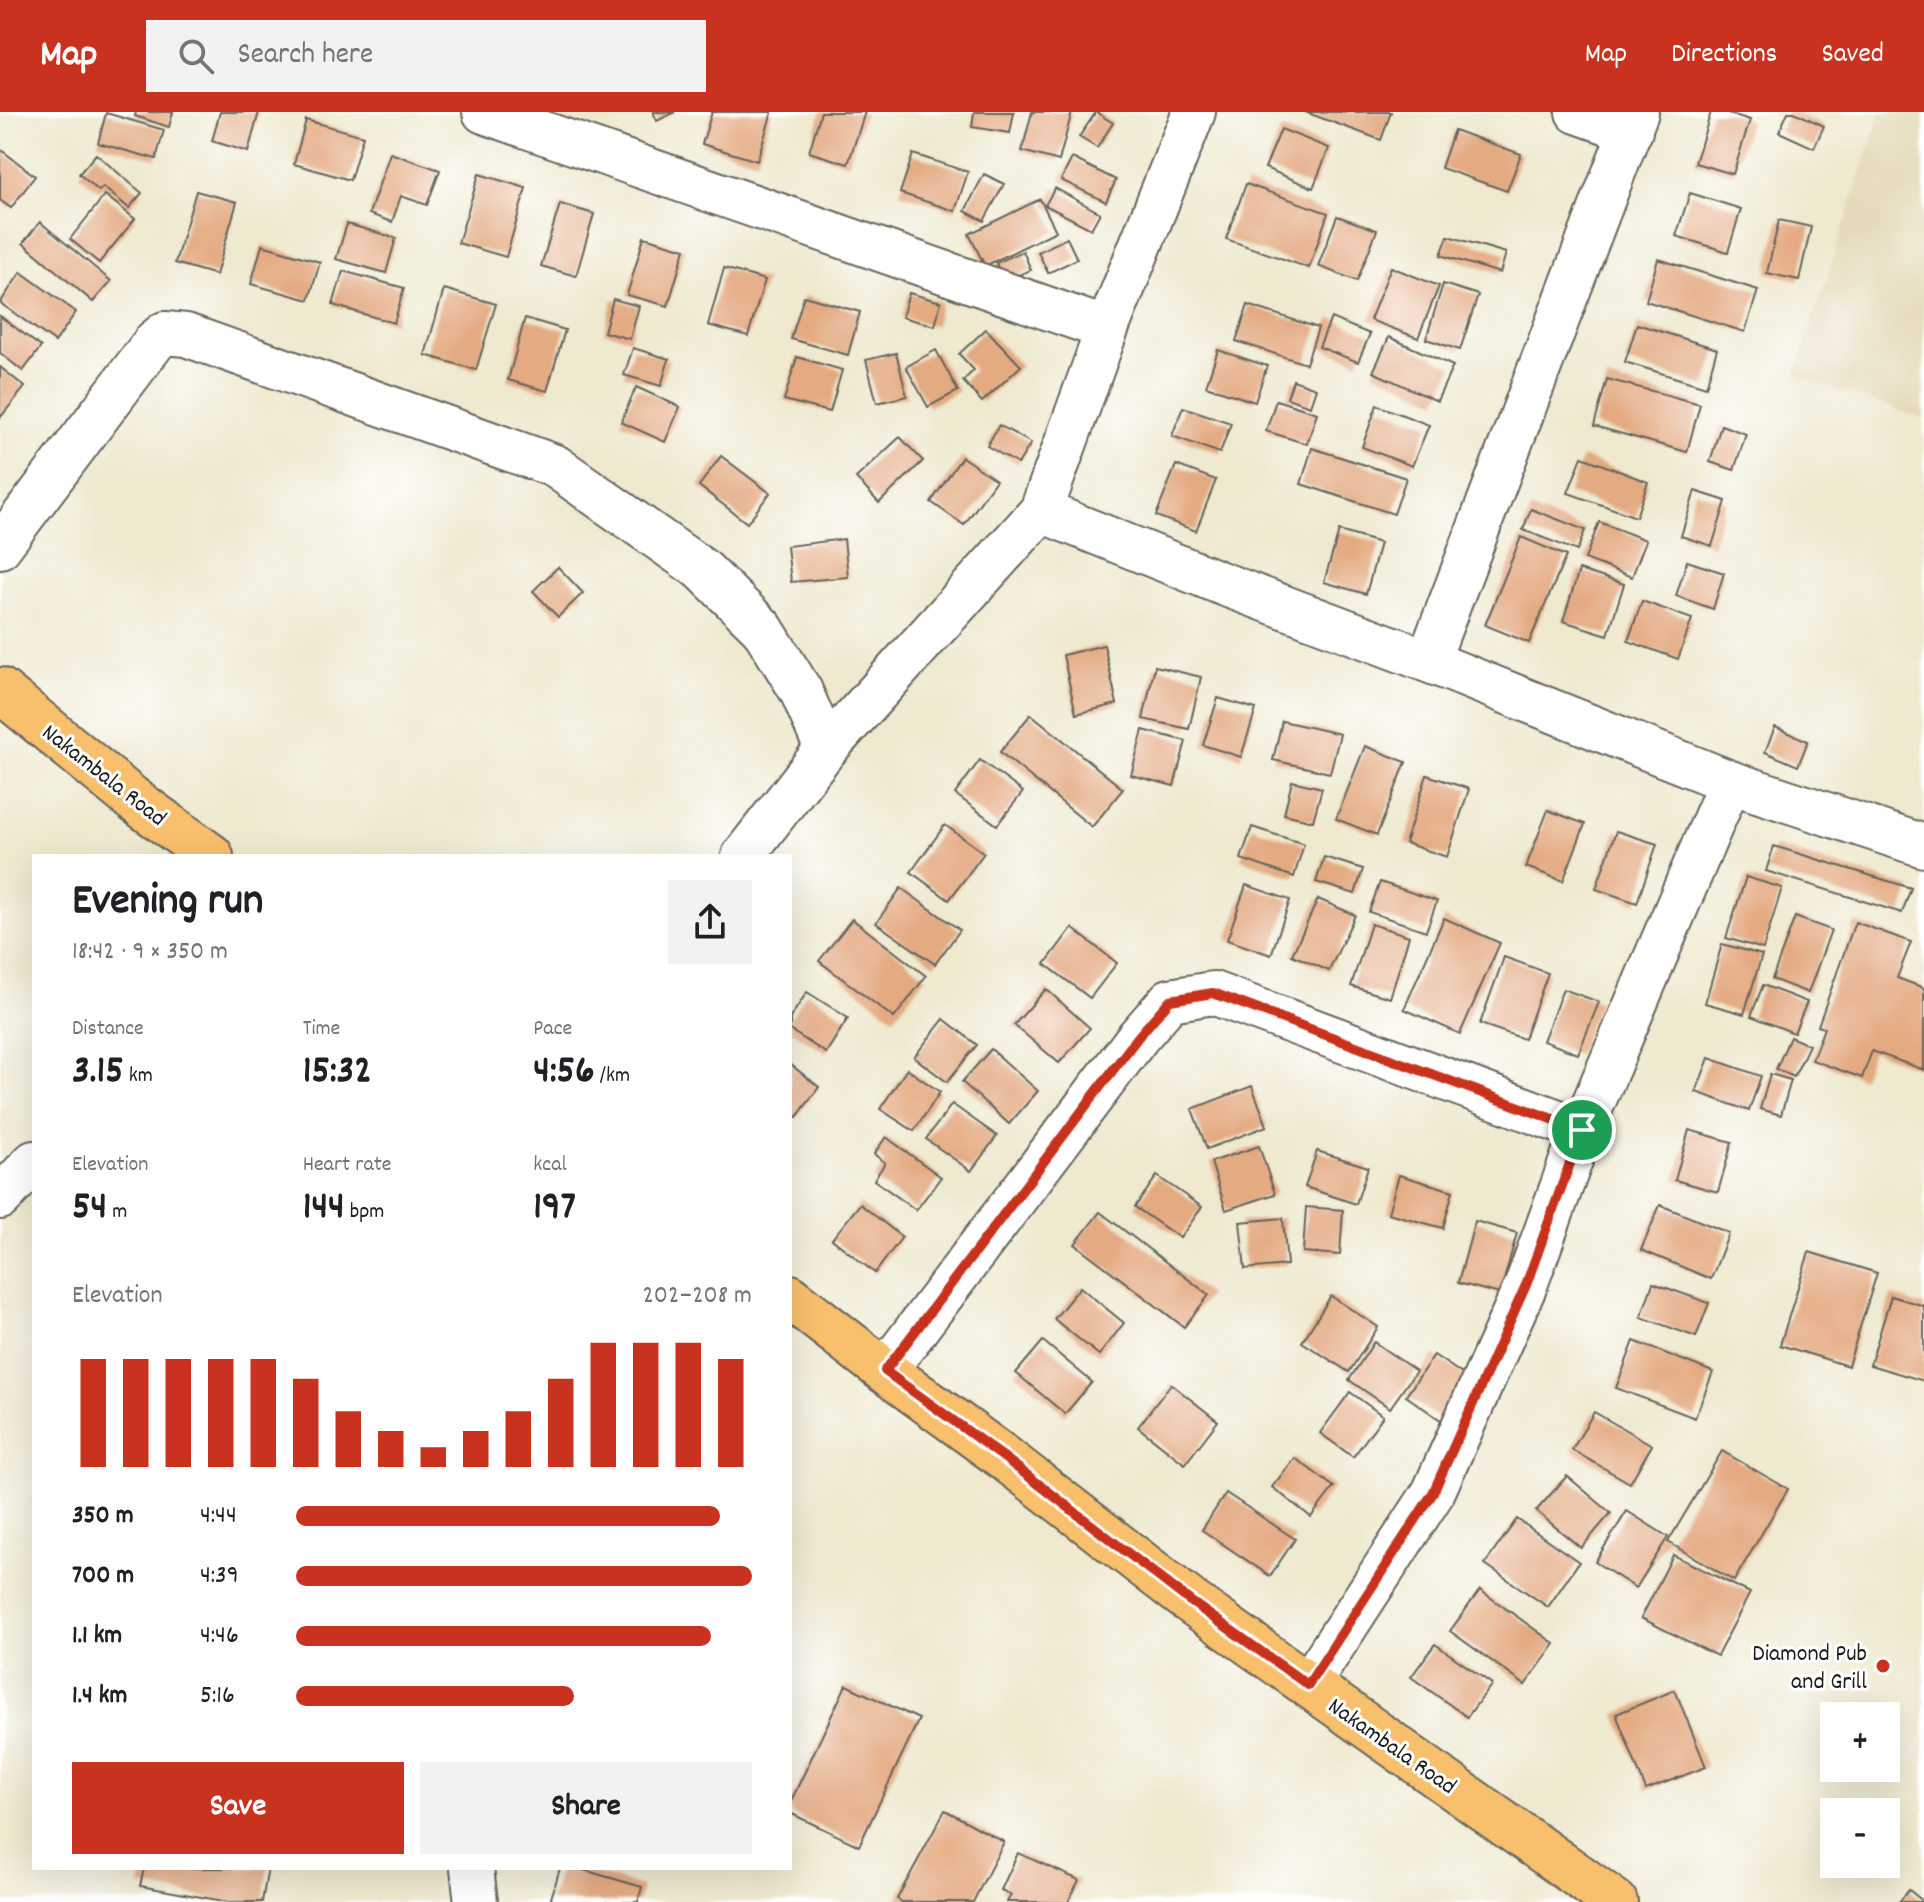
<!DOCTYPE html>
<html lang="en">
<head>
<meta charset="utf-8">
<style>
  body { margin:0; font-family:Dekko,sans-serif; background:#f2f2f2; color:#202124; height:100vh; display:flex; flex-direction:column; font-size:30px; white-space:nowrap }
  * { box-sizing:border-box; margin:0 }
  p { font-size:26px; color:#757577 }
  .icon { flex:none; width:44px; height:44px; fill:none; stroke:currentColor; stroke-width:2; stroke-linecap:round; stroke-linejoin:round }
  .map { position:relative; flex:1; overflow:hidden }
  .side { position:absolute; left:32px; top:742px; width:760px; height:1016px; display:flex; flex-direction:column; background:#fff; border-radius:0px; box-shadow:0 8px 32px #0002 }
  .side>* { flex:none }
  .controls { position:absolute; left:1820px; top:1590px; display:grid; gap:16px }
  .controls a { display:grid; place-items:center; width:80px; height:80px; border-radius:0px; background:#fff; box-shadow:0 8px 32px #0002; font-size:40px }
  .pin { position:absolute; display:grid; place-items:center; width:68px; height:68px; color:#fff; margin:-34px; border:4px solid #fff; border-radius:50%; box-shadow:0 2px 8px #0007 }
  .round { display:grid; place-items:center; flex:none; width:84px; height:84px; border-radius:0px; background:#f2f2f2 }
  .headline { display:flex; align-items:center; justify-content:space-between; height:136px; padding:0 40px }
  h1 { font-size:44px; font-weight:700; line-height:60px }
  .figures { display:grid; grid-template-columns:repeat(3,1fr); gap:12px; height:136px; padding:8px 40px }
  .figures div { display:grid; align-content:center }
  .figures b { font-size:40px; font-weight:700 }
  .figures small { font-size:22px; font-weight:400 }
  .figures p { font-size:22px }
  .chart { height:224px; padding:16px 40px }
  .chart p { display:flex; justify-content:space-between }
  .chart svg { width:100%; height:144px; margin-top:8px; stroke:#c8321e; stroke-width:6 }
  .primary-button { display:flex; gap:16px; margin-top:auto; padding:16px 40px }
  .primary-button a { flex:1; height:92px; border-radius:0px; background:#c8321e; color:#fff; font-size:32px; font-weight:700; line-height:92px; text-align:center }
  .primary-button a+a { background:#f2f2f2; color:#202124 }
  ul { padding:0 40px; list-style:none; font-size:26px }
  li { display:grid; grid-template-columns:128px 96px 1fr; align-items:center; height:60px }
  li i { height:20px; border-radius:10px; background:#c8321e }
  header { display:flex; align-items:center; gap:48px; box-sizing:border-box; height:112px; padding:0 40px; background:#c8321e; color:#fff }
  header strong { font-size:38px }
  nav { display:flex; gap:44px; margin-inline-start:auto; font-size:28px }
  .search { width:560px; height:72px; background:#f2f2f2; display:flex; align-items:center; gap:20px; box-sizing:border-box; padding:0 28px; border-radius:0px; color:#757577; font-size:30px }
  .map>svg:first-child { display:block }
</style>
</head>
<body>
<header>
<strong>Map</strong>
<div class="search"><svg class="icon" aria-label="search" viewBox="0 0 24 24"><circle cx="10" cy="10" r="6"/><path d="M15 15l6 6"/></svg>Search here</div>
<nav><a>Map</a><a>Directions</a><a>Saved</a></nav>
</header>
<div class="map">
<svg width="1924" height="1790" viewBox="0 0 1924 1790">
  <rect width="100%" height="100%" fill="#fff"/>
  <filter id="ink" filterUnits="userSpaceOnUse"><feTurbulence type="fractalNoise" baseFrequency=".0125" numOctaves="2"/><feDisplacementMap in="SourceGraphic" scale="16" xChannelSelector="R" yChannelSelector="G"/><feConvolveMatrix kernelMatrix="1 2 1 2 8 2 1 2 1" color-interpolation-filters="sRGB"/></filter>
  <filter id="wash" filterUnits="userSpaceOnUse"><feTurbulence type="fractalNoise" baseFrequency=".006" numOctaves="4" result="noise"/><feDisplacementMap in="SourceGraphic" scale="32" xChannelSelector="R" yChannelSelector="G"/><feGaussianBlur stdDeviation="1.8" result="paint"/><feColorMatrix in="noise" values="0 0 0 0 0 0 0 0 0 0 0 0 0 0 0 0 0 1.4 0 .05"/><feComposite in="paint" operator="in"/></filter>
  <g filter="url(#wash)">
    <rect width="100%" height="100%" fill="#eee9cf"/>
    <path fill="#e5dbba" d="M1881,0H1924V307L1795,263Z"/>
    <g id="blocks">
      <g fill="#e4aa82">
        <path d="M136,0H173L169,15L135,4Z"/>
        <path d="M220,0H259L248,40L212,29Z"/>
        <path d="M653,0H675L657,9Z"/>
        <path d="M712,0H772L757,49L702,32Z"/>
        <path d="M821,0H865L848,52L809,40Z"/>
        <path d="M974,0H1014L1010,21L972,15Z"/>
        <path d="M1032,0H1072L1059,49L1022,39Z"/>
        <path d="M1096,0L1113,11L1097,36L1079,25Z"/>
        <path d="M1305,0H1391L1381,28Z"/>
        <path d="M1711,0H1725L1750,8L1733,62L1695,51Z"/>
        <path d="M1788,0H1794L1824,14L1814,36L1779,20Z"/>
        <path d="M106,1L164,18L156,47L98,31Z"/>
        <path d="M306,8L363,24L350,68L294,52Z"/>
        <path d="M1281,17L1329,36L1313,76L1265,56Z"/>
        <path d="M1454,18L1521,42L1507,79L1441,56Z"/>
        <path d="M0,37L35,64L11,96L0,88Z"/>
        <path d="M390,41L440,58L427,93L401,84L392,110L369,102Z"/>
        <path d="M96,42L142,81L129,96L103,75L99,79L79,62Z"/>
        <path d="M913,42L968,60L955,99L900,81Z"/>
        <path d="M1072,46L1116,68L1106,90L1061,68Z"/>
        <path d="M479,62L526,76L506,145L458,131Z"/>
        <path d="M984,62L1004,72L984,109L965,99Z"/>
        <path d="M1246,72L1328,101L1309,156L1226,127Z"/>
        <path d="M1055,76L1100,101L1091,117L1045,93Z"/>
        <path d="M196,79L237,90L216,163L175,151Z"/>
        <path d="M1690,81L1741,97L1728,140L1676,124Z"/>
        <path d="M105,83L135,107L99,151L70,127Z"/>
        <path d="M1040,87L1056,119L985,154L969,122Z"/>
        <path d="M560,92L594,102L576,164L541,154Z"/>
        <path d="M1337,104L1377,118L1357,169L1318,154Z"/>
        <path d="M1779,108L1811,115L1799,168L1767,161Z"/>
        <path d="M40,110L111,169L93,190L23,131Z"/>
        <path d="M347,112L396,126L386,161L336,147Z"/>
        <path d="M1448,124L1506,141L1500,161L1441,143Z"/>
        <path d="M644,125L685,137L668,194L627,183Z"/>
        <path d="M1067,126L1077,147L1048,161L1038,140Z"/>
        <path d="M262,133L320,150L309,188L251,172Z"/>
        <path d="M1023,139L1031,158L1004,169L996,151Z"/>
        <path d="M1658,147L1758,178L1745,220L1646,189Z"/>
        <path d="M1391,155L1439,174L1418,226L1370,208Z"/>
        <path d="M724,156L765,168L748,224L708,213Z"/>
        <path d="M343,159L404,176L394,211L333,193Z"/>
        <path d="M21,160L76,200L55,230L0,191Z"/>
        <path d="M1443,172L1478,183L1460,238L1426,227Z"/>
        <path d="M444,177L496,192L476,258L425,243Z"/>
        <path d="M909,181L941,190L935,214L902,205Z"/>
        <path d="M804,184L860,200L848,243L791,227Z"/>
        <path d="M613,187L639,194L630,227L604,220Z"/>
        <path d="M1248,193L1318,216L1306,252L1236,229Z"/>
        <path d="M0,204L41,235L23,259L0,241Z"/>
        <path d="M525,206L565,218L547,279L508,268Z"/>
        <path d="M1331,206L1370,222L1358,250L1319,235Z"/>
        <path d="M1637,212L1717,237L1706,275L1625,250Z"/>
        <path d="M986,217L1021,254L982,290L963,269L974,258L959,242Z"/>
        <path d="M1389,225L1453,254L1437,289L1373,260Z"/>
        <path d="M633,236L669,247L661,274L624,263Z"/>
        <path d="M936,238L958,279L928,295L906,255Z"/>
        <path d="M1218,238L1267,254L1255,290L1206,274Z"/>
        <path d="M896,241L907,284L877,291L866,248Z"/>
        <path d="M797,245L842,258L830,300L784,288Z"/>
        <path d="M0,255L25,275L0,306Z"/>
        <path d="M1607,267L1700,292L1687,340L1594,314Z"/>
        <path d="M1293,268L1316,276L1310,294L1287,286Z"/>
        <path d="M636,275L680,295L665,330L621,310Z"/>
        <path d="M1276,288L1317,301L1307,332L1266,319Z"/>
        <path d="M1377,293L1429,313L1412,354L1362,335Z"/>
        <path d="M1183,295L1231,311L1220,341L1172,324Z"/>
        <path d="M999,313L1031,331L1018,352L987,334Z"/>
        <path d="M1721,313L1746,322L1734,358L1710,350Z"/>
        <path d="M900,325L923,349L879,391L856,366Z"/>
        <path d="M1312,336L1406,366L1394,402L1301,372Z"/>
        <path d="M721,344L770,381L747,411L699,374Z"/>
        <path d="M962,345L996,368L964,413L931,390Z"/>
        <path d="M1582,345L1648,370L1636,405L1568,381Z"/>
        <path d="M1176,353L1216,368L1196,419L1156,404Z"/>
        <path d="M1695,379L1726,389L1712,434L1681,424Z"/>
        <path d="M1531,397L1585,418L1577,439L1523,418Z"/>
        <path d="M1599,410L1646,428L1632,465L1585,447Z"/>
        <path d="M1339,419L1380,431L1366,482L1324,470Z"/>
        <path d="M1521,425L1566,444L1529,531L1485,513Z"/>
        <path d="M844,427L848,465L791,470L787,434Z"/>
        <path d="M1687,449L1724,461L1713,497L1676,484Z"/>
        <path d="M558,455L583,481L558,505L533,479Z"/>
        <path d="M1579,458L1624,472L1608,523L1563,509Z"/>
        <path d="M1642,489L1692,507L1678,547L1628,529Z"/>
        <path d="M1104,533L1117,592L1076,602L1063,543Z"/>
        <path d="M1155,554L1201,565L1189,617L1143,607Z"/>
        <path d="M1218,586L1256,597L1241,645L1203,633Z"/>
        <path d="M1031,602L1123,677L1092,715L1000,640Z"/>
        <path d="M1282,609L1340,622L1330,661L1273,648Z"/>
        <path d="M1775,615L1808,629L1798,654L1765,640Z"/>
        <path d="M1143,618L1186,629L1174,674L1131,663Z"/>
        <path d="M1365,634L1406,650L1377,723L1336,707Z"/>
        <path d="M980,648L1023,680L997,713L955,682Z"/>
        <path d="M1427,663L1469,677L1447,745L1405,731Z"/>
        <path d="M1292,669L1322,676L1313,709L1284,702Z"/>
        <path d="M1548,698L1585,712L1563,769L1526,755Z"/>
        <path d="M945,713L984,741L949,788L911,760Z"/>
        <path d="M1252,715L1304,732L1294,765L1241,747Z"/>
        <path d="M1616,719L1657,732L1637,791L1596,777Z"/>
        <path d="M1774,734L1911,776L1902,801L1766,759Z"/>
        <path d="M1324,745L1363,757L1355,782L1316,770Z"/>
        <path d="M1746,765L1782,776L1763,837L1726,826Z"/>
        <path d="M1380,770L1437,789L1426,819L1369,800Z"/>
        <path d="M1246,773L1290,788L1271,843L1227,828Z"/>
        <path d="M901,776L960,818L935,852L876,811Z"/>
        <path d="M1318,787L1355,803L1329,859L1292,843Z"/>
        <path d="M1795,805L1831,818L1808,881L1772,867Z"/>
        <path d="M1444,806L1500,831L1460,922L1404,897Z"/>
        <path d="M852,807L926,864L894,906L819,849Z"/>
        <path d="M1855,810L1911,830L1897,866L1924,876V958L1872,939L1862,966L1812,948L1824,916L1818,914Z"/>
        <path d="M1371,812L1409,824L1390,886L1351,874Z"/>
        <path d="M1072,816L1117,851L1090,886L1045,852Z"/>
        <path d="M1722,832L1762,843L1744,902L1705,891Z"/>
        <path d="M1504,845L1548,861L1524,927L1480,912Z"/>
        <path d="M1763,873L1807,890L1794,921L1751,904Z"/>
        <path d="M1046,877L1090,916L1059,951L1014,913Z"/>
        <path d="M1563,877L1599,890L1578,942L1543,929Z"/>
        <path d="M807,880L848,906L826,941L790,918V906Z"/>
        <path d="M944,907L977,933L947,970L914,945Z"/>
        <path d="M1790,925L1809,933L1794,965L1776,957Z"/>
        <path d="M991,937L1038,979L1009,1012L962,970Z"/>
        <path d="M1709,946L1761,964L1749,999L1696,980Z"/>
        <path d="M790,952L819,975L797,1005L790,1000Z"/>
        <path d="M907,957L940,980L914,1019L880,997Z"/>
        <path d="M1770,962L1791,968L1781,1003L1760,997Z"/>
        <path d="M1252,974L1267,1014L1207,1037L1192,997Z"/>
        <path d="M952,992L997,1024L971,1059L926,1027Z"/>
        <path d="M1689,1018L1732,1030L1718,1080L1675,1068Z"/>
        <path d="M886,1025L941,1065L916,1098L874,1068L885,1051L874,1042Z"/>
        <path d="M1259,1034L1275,1082L1226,1098L1211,1050Z"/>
        <path d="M1317,1039L1368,1055L1356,1092L1305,1075Z"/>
        <path d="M1399,1063L1453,1079L1443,1116L1388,1101Z"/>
        <path d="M1157,1064L1202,1095L1180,1126L1135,1095Z"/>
        <path d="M860,1092L902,1125L875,1161L832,1127Z"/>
        <path d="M1660,1093L1729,1121L1711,1167L1641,1138Z"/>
        <path d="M1306,1095L1343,1098L1340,1143L1303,1140Z"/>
        <path d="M1100,1100L1209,1183L1184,1215L1075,1132Z"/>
        <path d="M1283,1106L1287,1153L1245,1157L1240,1110Z"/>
        <path d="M1475,1109L1517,1121L1500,1182L1458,1171Z"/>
        <path d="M1809,1140L1877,1161L1848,1254L1780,1233Z"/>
        <path d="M1653,1171L1709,1191L1696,1225L1641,1205Z"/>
        <path d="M1080,1175L1124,1211L1099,1243L1054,1207Z"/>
        <path d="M1331,1184L1378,1215L1349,1260L1302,1230Z"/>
        <path d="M1891,1184L1924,1194V1269L1870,1253Z"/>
        <path d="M1043,1229L1092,1270L1065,1302L1016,1261Z"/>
        <path d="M1634,1229L1713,1260L1695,1306L1616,1276Z"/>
        <path d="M1374,1230L1416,1259L1390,1296L1349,1268Z"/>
        <path d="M1434,1243L1477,1272L1448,1313L1406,1284Z"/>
        <path d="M1171,1272L1218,1309L1185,1352L1138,1315Z"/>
        <path d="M1350,1280L1383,1304L1353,1345L1320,1321Z"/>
        <path d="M1594,1300L1652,1333L1630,1371L1572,1338Z"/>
        <path d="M1722,1339L1788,1377L1734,1469L1668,1430Z"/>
        <path d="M1295,1346L1334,1375L1311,1405L1272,1375Z"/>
        <path d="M1567,1364L1611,1401L1581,1436L1536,1399Z"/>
        <path d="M1226,1381L1295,1427L1270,1464L1202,1418Z"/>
        <path d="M1627,1399L1668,1425L1636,1476L1595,1450Z"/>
        <path d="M1517,1407L1579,1450L1548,1495L1485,1452Z"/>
        <path d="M1673,1443L1750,1481L1717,1544L1641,1506Z"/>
        <path d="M1480,1478L1555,1532L1525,1573L1450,1519Z"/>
        <path d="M1435,1532L1492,1572L1467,1605L1411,1565Z"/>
        <path d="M846,1573L919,1607L859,1734L790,1701V1691Z"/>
        <path d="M1675,1578L1706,1655L1646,1678L1616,1602Z"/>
        <path d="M945,1698L1004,1730L973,1790H902L897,1787Z"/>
        <path d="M1018,1741L1079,1768L1068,1790H1007L1011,1783L1001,1778Z"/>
        <path d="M144,1756H268L262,1790H229L140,1774Z"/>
        <path d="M560,1756H577L642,1775L638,1790H550Z"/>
        <path d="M1909,1778L1924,1790H1899Z"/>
      </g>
    </g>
  </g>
  <g filter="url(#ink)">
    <use href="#blocks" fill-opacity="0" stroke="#66645b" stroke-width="2"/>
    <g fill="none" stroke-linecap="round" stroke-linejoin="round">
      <g stroke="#66645b" stroke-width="46">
        <g id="minor">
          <path d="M484,0L1107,217"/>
          <path d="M1577,0L1631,19"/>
          <path d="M1041,399L1223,472L1428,549L1637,0"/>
          <path d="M0,435L155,229L165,221L186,223L555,354L704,459L762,516L801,579L826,637"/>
          <path d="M1428,549L1730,670L1924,734"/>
          <path d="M743,744L826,637L1041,399L1107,217L1194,0"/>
          <path d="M0,1086L34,1050"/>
          <path d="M885,1259L1138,925L1170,888L1213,881L1582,1018"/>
          <path d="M1308,1573L1433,1381L1526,1173L1582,1018L1730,670"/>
          <path d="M472,1756L476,1790"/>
        </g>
      </g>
      <g stroke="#66645b" stroke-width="48">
        <g id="major">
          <path d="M0,578L134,688L211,744"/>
          <path d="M790,1185L885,1259L1006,1347L1190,1489L1615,1790"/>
        </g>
      </g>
      <use href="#minor" stroke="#fff" stroke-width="42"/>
      <use href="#major" stroke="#f8bf6c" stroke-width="44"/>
    </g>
  </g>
  <g fill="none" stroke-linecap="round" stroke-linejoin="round" filter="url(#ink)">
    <g stroke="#fff" stroke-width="16">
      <path id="route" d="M1213,881L1582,1018L1526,1173L1433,1381L1308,1573L1190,1489L1006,1347L885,1259L1138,925L1170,888Z"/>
    </g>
    <use href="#route" stroke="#c8321e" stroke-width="10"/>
  </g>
  <circle fill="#c8321e" stroke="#fff" stroke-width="3" cx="1883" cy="1554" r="8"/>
  <g text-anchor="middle" stroke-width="6" stroke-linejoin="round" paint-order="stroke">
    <g font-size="24" fill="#1c1c1c" stroke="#fff">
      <text transform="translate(105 662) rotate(38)" y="8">Nakambala Road</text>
      <text transform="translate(1393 1633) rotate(35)" y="8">Nakambala Road</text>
    </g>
    <g font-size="24" fill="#1c1c1c" stroke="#fff" text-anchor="end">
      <text x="1867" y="1548">Diamond Pub<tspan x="1867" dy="28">and Grill</tspan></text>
    </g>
  </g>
</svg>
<div class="controls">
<a>+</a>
<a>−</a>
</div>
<div class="pin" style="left:1582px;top:1018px;background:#1e9e55"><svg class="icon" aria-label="arrive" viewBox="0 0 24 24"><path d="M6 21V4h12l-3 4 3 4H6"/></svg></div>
<section class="side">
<div class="headline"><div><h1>Evening run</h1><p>18:42 · 9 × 350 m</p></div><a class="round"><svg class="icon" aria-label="share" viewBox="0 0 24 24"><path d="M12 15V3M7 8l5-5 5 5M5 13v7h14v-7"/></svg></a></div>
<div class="figures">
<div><p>Distance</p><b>3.15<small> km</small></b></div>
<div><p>Time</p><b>15:32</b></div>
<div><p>Pace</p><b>4:56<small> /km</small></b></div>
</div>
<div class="figures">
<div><p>Elevation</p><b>54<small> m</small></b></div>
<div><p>Heart rate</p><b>144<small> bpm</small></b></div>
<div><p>kcal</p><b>197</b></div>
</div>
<div class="chart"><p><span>Elevation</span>202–208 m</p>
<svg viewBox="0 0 160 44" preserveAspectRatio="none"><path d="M5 44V11M15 44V11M25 44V11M35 44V11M45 44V11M55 44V17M65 44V27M75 44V33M85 44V38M95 44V33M105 44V27M115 44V17M125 44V6M135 44V6M145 44V6M155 44V11"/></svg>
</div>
<ul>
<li><b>350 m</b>4:44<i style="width:93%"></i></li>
<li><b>700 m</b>4:39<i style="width:100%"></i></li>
<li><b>1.1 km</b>4:46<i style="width:91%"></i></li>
<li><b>1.4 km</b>5:16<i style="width:61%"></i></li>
</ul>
<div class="primary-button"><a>Save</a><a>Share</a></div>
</section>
</div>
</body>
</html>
